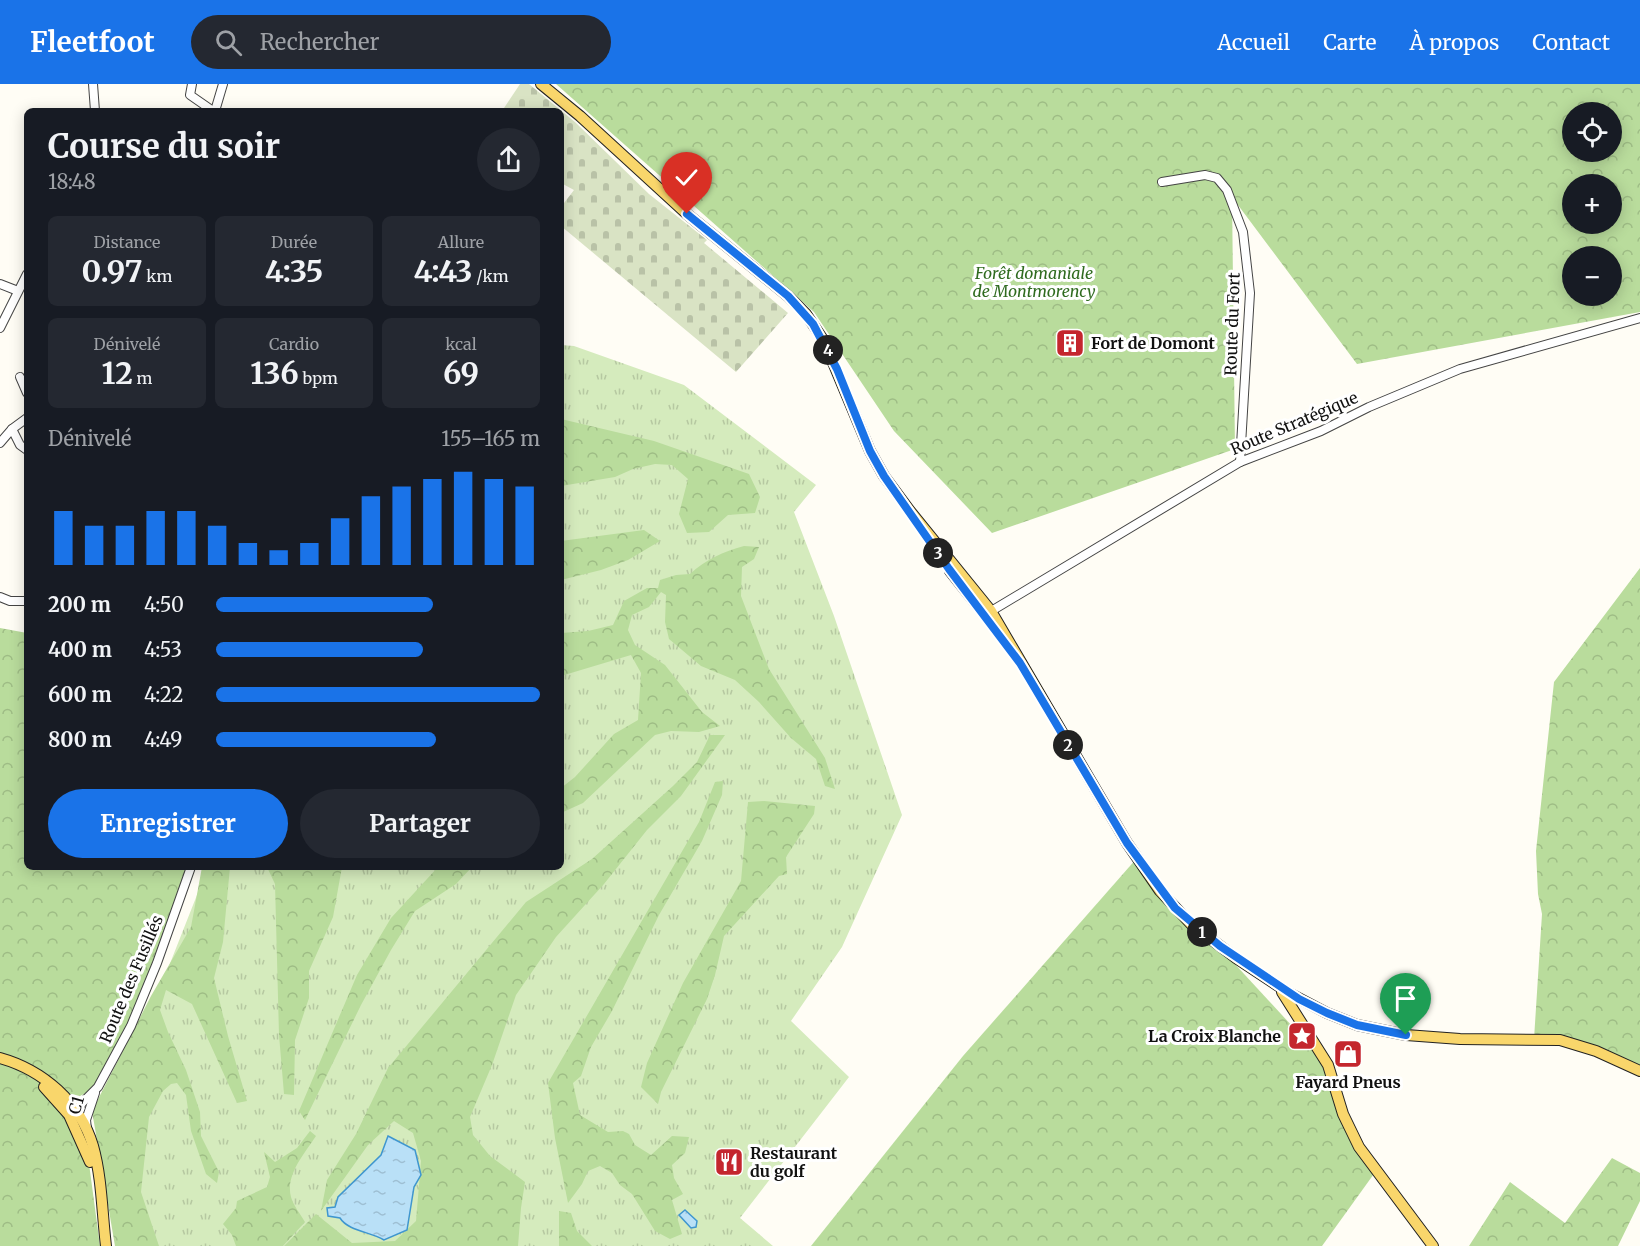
<!DOCTYPE html>
<html lang="fr">
<head>
<meta charset="utf-8">
<style>
  body { margin:0; font-family:Merriweather,serif; background:#242831; color:#f1f3f6; height:100vh; display:flex; flex-direction:column; font-size:22px; white-space:nowrap }
  * { box-sizing:border-box; margin:0 }
  p { font-size:20px; color:#9ea1a6 }
  .icon { flex:none; width:33px; height:33px; fill:none; stroke:currentColor; stroke-width:2; stroke-linecap:round; stroke-linejoin:round }
  .map { position:relative; flex:1; overflow:hidden }
  .side { position:absolute; left:24px; top:24px; width:540px; height:762px; display:flex; flex-direction:column; background:#171b24; border-radius:9px; box-shadow:0 3px 15px #0003 }
  .side>* { flex:none }
  .controls { position:absolute; left:1562px; top:18px; display:grid; gap:12px }
  .controls a { display:grid; place-items:center; width:60px; height:60px; border-radius:50%; background:#171b24; box-shadow:0 3px 15px #0003; font-size:30px }
  .pin { position:absolute; display:grid; place-items:center; width:51px; height:51px; color:#fff; margin:-62px -26px; border-radius:50% 50% 50% 0; rotate:-45deg; box-shadow:0 0 6px #0007 }
  .pin .icon { rotate:45deg }
  .km { position:absolute; width:30px; height:30px; margin:-15px; border-radius:50%; background:#222; color:#fff; font-size:16px; line-height:30px; text-align:center }
  .round { display:grid; place-items:center; flex:none; width:63px; height:63px; border-radius:32px; background:#242831 }
  .summary { display:flex; align-items:center; justify-content:space-between; height:102px; padding:0 24px }
  h1 { font-size:33px; font-weight:700; line-height:45px }
  .stats { display:grid; grid-template-columns:repeat(3,1fr); gap:9px; height:102px; padding:6px 24px }
  .stats div { display:grid; align-content:center; border-radius:9px; background:#242831; text-align:center }
  .stats b { font-size:30px; font-weight:700 }
  .stats small { font-size:16px; font-weight:400 }
  .stats p { font-size:16px }
  .chart { height:168px; padding:12px 24px }
  .chart p { display:flex; justify-content:space-between }
  .chart svg { width:100%; height:108px; margin-top:6px; stroke:#1a73e8; stroke-width:6 }
  .cta { display:flex; gap:12px; margin-top:auto; padding:12px 24px }
  .cta a { flex:1; height:69px; border-radius:36px; background:#1a73e8; color:#fff; font-size:24px; font-weight:700; line-height:69px; text-align:center }
  .cta a+a { background:#242831; color:#f1f3f6 }
  ul { padding:0 24px; list-style:none; font-size:20px }
  li { display:grid; grid-template-columns:96px 72px 1fr; align-items:center; height:45px }
  li i { height:15px; border-radius:8px; background:#1a73e8 }
  header { display:flex; align-items:center; gap:36px; box-sizing:border-box; height:84px; padding:0 30px; background:#1a73e8; color:#fff }
  header strong { font-size:28px }
  nav { display:flex; gap:33px; margin-inline-start:auto; font-size:21px }
  .search { width:420px; height:54px; background:#242831; display:flex; align-items:center; gap:15px; box-sizing:border-box; padding:0 21px; border-radius:33px; color:#9ea1a6; font-size:22px }
  .map>svg:first-child { display:block }
</style>
</head>
<body>
<header>
<strong>Fleetfoot</strong>
<div class="search"><svg class="icon" aria-label="search" viewBox="0 0 24 24"><circle cx="10" cy="10" r="6"/><path d="M15 15l6 6"/></svg>Rechercher</div>
<nav><a>Accueil</a><a>Carte</a><a>À propos</a><a>Contact</a></nav>
</header>
<div class="map">
<svg width="1640" height="1162" viewBox="0 0 1640 1162">
  <defs>
    <pattern id="grass-tufts" width="24" height="20" patternUnits="userSpaceOnUse" patternTransform="scale(1.5)"><rect width="24" height="20" fill="#d5ebbd"/><path d="M3 7l-1-3M5 7V3M7 7l1-3M15 17l-1-3M17 17v-4M19 17l1-3" fill="none" stroke="#b6c8a1"/></pattern>
    <pattern id="forest-crowns" width="20" height="18" patternUnits="userSpaceOnUse" patternTransform="scale(1.5)"><rect width="20" height="18" fill="#b9dc9c"/><path d="M2 6a3 3 0 1 1 6 0M12 15a3 3 0 1 1 6 0" fill="none" stroke="#9ebc85"/></pattern>
    <pattern id="cemetery-stones" width="16" height="16" patternUnits="userSpaceOnUse" patternTransform="scale(1.5)"><rect width="16" height="16" fill="#d9e3c4"/><path d="M2 7V4a2 2 0 0 1 4 0v3zM10 15v-3a2 2 0 0 1 4 0v3z" fill="#b9c2a7"/></pattern>
    <pattern id="water-ripples" width="26" height="14" patternUnits="userSpaceOnUse" patternTransform="scale(1.5)"><rect width="26" height="14" fill="#b9e0f7"/><path d="M2 4q2-2 4 0t4 0M15 11q2-2 4 0t4 0" fill="none" stroke="#9ebfd3"/></pattern>
  </defs>
  <rect width="100%" height="100%" fill="#fffdf5"/>
  <path fill="url(#grass-tufts)" d="M561,261L574,262L684,301L816,401L794,428L834,532L902,731L842,863L791,937L849,993L740,1134L773,1162H125L156,915L208,783H561Z"/>
  <g fill="url(#forest-crowns)" fill-rule="evenodd">
    <path d="M556,0H1640V228L1357,280L1232,113L1235,365L992,449L894,347L814,228ZM1572,28H1611V68H1572ZM1572,100H1611V140H1572ZM1572,172H1611V212H1572Z"/>
    <path d="M561,335L654,357L749,390L760,413L755,429L728,431L709,448L687,449L679,430L688,395L672,381L655,380L633,385L615,393L561,402Z"/>
    <path d="M644,446L660,457L628,476L601,486L561,496V457Z"/>
    <path d="M744,462L759,463L754,475L742,483L741,512L769,585L825,674L835,705L825,702L816,675L791,654L759,618L735,596L701,582L669,555L665,538L666,511L661,508L649,523L632,531L628,546L635,561L665,581L702,628L720,642L699,648L671,647L655,651L583,719L561,729V704L575,693L614,650L638,636L641,589L631,571L561,592V549L588,547L613,541L624,517L647,504H658L660,496L676,491L690,490C706,475 723,468 744,462Z"/>
    <path d="M1640,484V988L1578,960L1534,955L1542,830L1538,810L1536,767L1554,598Z"/>
    <path d="M0,544L27,549V783H191L157,879L98,1003L80,1012L100,1162H0Z"/>
    <path d="M710,651H725L681,712L647,746L604,800L556,853L516,911L492,981L470,1033L473,1051L490,1072L525,1098L521,1124L518,1162H284L316,1130L352,1159L395,1157L416,1137L421,1077L413,1049L394,1037L368,1061L321,1127L327,1096L356,1050L388,984L526,818L592,775L673,702L697,678Z"/>
    <path d="M723,697L722,711L702,757L659,831L612,927L591,963L581,992L573,999L580,1031L608,1048L623,1047L629,1050L635,1061L651,1071L672,1052L689,1053L685,1069L672,1081L674,1094L683,1110L672,1116L682,1150L670,1155L655,1147L632,1110L620,1101L612,1089L600,1082L588,1087L582,1100L568,1119L555,1054L548,999L699,738L715,698Z"/>
    <path d="M764,717L815,722L814,730L786,773L787,790L779,792L724,852L715,891L707,915L661,1008L658,1020L641,1003L647,979L683,899L741,797L748,718Z"/>
    <path d="M1137,774L1317,969L1376,1087L1322,1162H811L963,972Z"/>
    <path d="M202,783H230L223,858L214,894L228,952L247,1017L237,1019L192,920L166,906L160,926L168,948L186,986L200,1028L201,1052L219,1088L217,1099L206,1090L191,1047L186,1011L177,999L171,1000L163,1007L149,1033L141,1108L159,1162H115L92,1027L151,912L191,843Z"/>
    <path d="M267,783H342L333,833L309,887V914L295,956L294,1011L284,1010L279,951L275,800Z"/>
    <path d="M438,783H472L456,800L415,827L391,866L361,921L305,1036L299,1027L357,891L391,834Z"/>
    <path d="M310,1047L316,1052C305,1069 285,1091 291,1113C293,1121 301,1131 305,1138L283,1162H236L232,1151L223,1140L236,1124L237,1117L267,1103L270,1093L264,1068L275,1078L297,1064Z"/>
    <path d="M1612,1074L1640,1089V1117L1618,1162H1469L1510,1098L1565,1139Z"/>
    <path d="M559,1127L571,1129L577,1147L592,1162H559Z"/>
  </g>
  <path fill="url(#cemetery-stones)" d="M520,0H529L575,38L649,110L707,156L704,159L788,229L736,288L561,142V123L574,106L561,99V27H502Z"/>
  <g fill="url(#water-ripples)" stroke="#3f96cf" stroke-width="1.5">
    <path d="M388,1052L415,1066L421,1091L414,1103L407,1146L384,1156C371,1148 348,1147 340,1134L328,1132L327,1124L335,1123L338,1113L381,1071Z"/>
    <path d="M685,1126L697,1137L696,1143L691,1144L679,1131Z"/>
  </g>
  <g fill="none" stroke-linecap="round" stroke-linejoin="round">
    <g stroke="#444" stroke-width="10">
      <g id="minor">
        <path d="M93,0L95,27"/>
        <path d="M192,0L190,11L213,27"/>
        <path d="M215,27L223,0"/>
        <path d="M1162,98L1205,91L1217,94L1227,106L1243,148L1250,209L1240,378"/>
        <path d="M0,200L18,207"/>
        <path d="M0,244L27,190"/>
        <path d="M20,293L27,309"/>
        <path d="M12,345L20,361L27,366"/>
        <path d="M0,359L12,345L27,334"/>
        <path d="M0,513L10,517H27"/>
        <path d="M988,529L1240,378L1321,347L1369,323L1460,285L1640,234"/>
        <path d="M75,1026L98,1003L131,942L157,879L191,783"/>
        <path d="M87,1045L86,1036L95,1009"/>
      </g>
    </g>
    <g stroke="#222" stroke-width="12">
      <g id="major">
        <path d="M541,0L580,32L687,130L788,212L806,230L824,257L870,367L884,392L910,427L991,527L1127,759L1160,807L1191,840L1236,874L1289,909L1327,929L1357,941L1406,951L1460,955L1560,956L1596,967L1640,987"/>
        <path d="M950,487L989,536"/>
        <path d="M1282,908L1328,981L1343,1030L1359,1063L1433,1162"/>
        <path d="M0,974C43,986 80,1018 93,1062C102,1094 102,1129 106,1162"/>
        <path d="M44,1003L69,1031L90,1078"/>
      </g>
    </g>
    <use href="#minor" stroke="#fff" stroke-width="8"/>
    <use href="#major" stroke="#f9d66b" stroke-width="10"/>
  </g>
  <g fill="none" stroke-linecap="round" stroke-linejoin="round">
    <g stroke="#fff" stroke-width="12">
      <path id="route" d="M687,130L788,212L813,240L837,285L870,367L884,392L949,485L1020,579L1127,759L1175,824L1220,862L1299,915L1327,929L1357,941L1406,951"/>
    </g>
    <use href="#route" stroke="#1a73e8" stroke-width="8"/>
  </g>
  <defs>
    <g id="building-square" transform="scale(1.5)"><rect x="-9" y="-9" width="18" height="18" rx="4" fill="#c4262e" stroke="#fff"/><path d="M-4-6H4V6H1V3H-1V6H-4ZM-2.5-4.3h1.7v1.8h-1.7ZM.8-4.3h1.7v1.8H.8ZM-2.5-1h1.7V.8h-1.7ZM.8-1h1.7V.8H.8Z" fill="#fff"/></g>
    <g id="sight-square" transform="scale(1.5)"><rect x="-9" y="-9" width="18" height="18" rx="4" fill="#c4262e" stroke="#fff"/><path d="M0-6L1.8-2.2L6-1.7L2.9 1.2L3.7 5.4L0 3.3L-3.7 5.4L-2.9 1.2L-6-1.7L-1.8-2.2Z" fill="#fff"/></g>
    <g id="shop-square" transform="scale(1.5)"><rect x="-9" y="-9" width="18" height="18" rx="4" fill="#c4262e" stroke="#fff"/><path d="M-5-2.5h2.3a2.7 3.5 0 0 1 5.4 0H5L5.5 6h-11ZM-1.5-2.5h3a1.5 2.3 0 0 0-3 0Z" fill="#fff"/></g>
    <g id="restaurant-square" transform="scale(1.5)"><rect x="-9" y="-9" width="18" height="18" rx="4" fill="#c4262e" stroke="#fff"/><path d="M-5-6h1v4h1v-4h1v4h1v-4h1v5L-1.5 .5V6h-2V.5L-5-1ZM5-6V6H3V1.5H1.5Q1.5-4 5-6Z" fill="#fff"/></g>
  </defs>
  <g fill-rule="evenodd">
    <use href="#building-square" x="1070" y="259"/>
    <use href="#sight-square" x="1302" y="952"/>
    <use href="#shop-square" x="1348" y="970"/>
    <use href="#restaurant-square" x="729" y="1078"/>
  </g>
  <g text-anchor="middle" stroke-width="6" stroke-linejoin="round" paint-order="stroke">
    <g font-size="16" font-style="italic" fill="#2f6b1f" stroke="#fff">
      <text x="1034" y="195">Forêt domaniale<tspan x="1034" dy="18">de Montmorency</tspan></text>
    </g>
    <g font-size="16" fill="#111" stroke="#fff">
      <text transform="translate(1232 240) rotate(-88)" y="6">Route du Fort</text>
      <text transform="translate(1294 339) rotate(-23)" y="6">Route Stratégique</text>
      <text transform="translate(131 895) rotate(-67)" y="6">Route des Fusillés</text>
      <text transform="translate(76 1021) rotate(-74)" y="6">C1</text>
    </g>
    <g font-size="16" font-weight="bold" fill="#111" stroke="#fff" text-anchor="start">
      <text x="1091" y="265">Fort de Domont</text>
      <text x="1281" y="958" text-anchor="end">La Croix Blanche</text>
      <text x="1348" y="1004" text-anchor="middle">Fayard Pneus</text>
      <text x="750" y="1075">Restaurant<tspan x="750" dy="18">du golf</tspan></text>
    </g>
  </g>
</svg>
<div class="controls">
<a><svg class="icon" aria-label="locate" viewBox="0 0 24 24"><circle cx="12" cy="12" r="6"/><path d="M12 2v4M12 18v4M2 12h4M18 12h4"/></svg></a>
<a>+</a>
<a>−</a>
</div>
<div class="pin" style="left:1406px;top:951px;background:#1e9e55"><svg class="icon" aria-label="arrive" viewBox="0 0 24 24"><path d="M6 21V4h12l-3 4 3 4H6"/></svg></div>
<div class="pin" style="left:687px;top:130px;background:#d93025"><svg class="icon" aria-label="check" viewBox="0 0 24 24"><path d="M5 12l5 5 9-10"/></svg></div>
<b class="km" style="left:1202px;top:848px">1</b>
<b class="km" style="left:1068px;top:661px">2</b>
<b class="km" style="left:938px;top:469px">3</b>
<b class="km" style="left:828px;top:266px">4</b>
<section class="side">
<div class="summary"><div><h1>Course du soir</h1><p>18:48</p></div><a class="round"><svg class="icon" aria-label="share" viewBox="0 0 24 24"><path d="M12 15V3M7 8l5-5 5 5M5 13v7h14v-7"/></svg></a></div>
<div class="stats">
<div><p>Distance</p><b>0.97<small> km</small></b></div>
<div><p>Durée</p><b>4:35</b></div>
<div><p>Allure</p><b>4:43<small> /km</small></b></div>
</div>
<div class="stats">
<div><p>Dénivelé</p><b>12<small> m</small></b></div>
<div><p>Cardio</p><b>136<small> bpm</small></b></div>
<div><p>kcal</p><b>69</b></div>
</div>
<div class="chart"><p><span>Dénivelé</span>155–165 m</p>
<svg viewBox="0 0 160 44" preserveAspectRatio="none"><path d="M5 44V22M15 44V28M25 44V28M35 44V22M45 44V22M55 44V28M65 44V35M75 44V38M85 44V35M95 44V25M105 44V16M115 44V12M125 44V9M135 44V6M145 44V9M155 44V12"/></svg>
</div>
<ul>
<li><b>200 m</b>4:50<i style="width:67%"></i></li>
<li><b>400 m</b>4:53<i style="width:64%"></i></li>
<li><b>600 m</b>4:22<i style="width:100%"></i></li>
<li><b>800 m</b>4:49<i style="width:68%"></i></li>
</ul>
<div class="cta"><a>Enregistrer</a><a>Partager</a></div>
</section>
</div>
</body>
</html>
